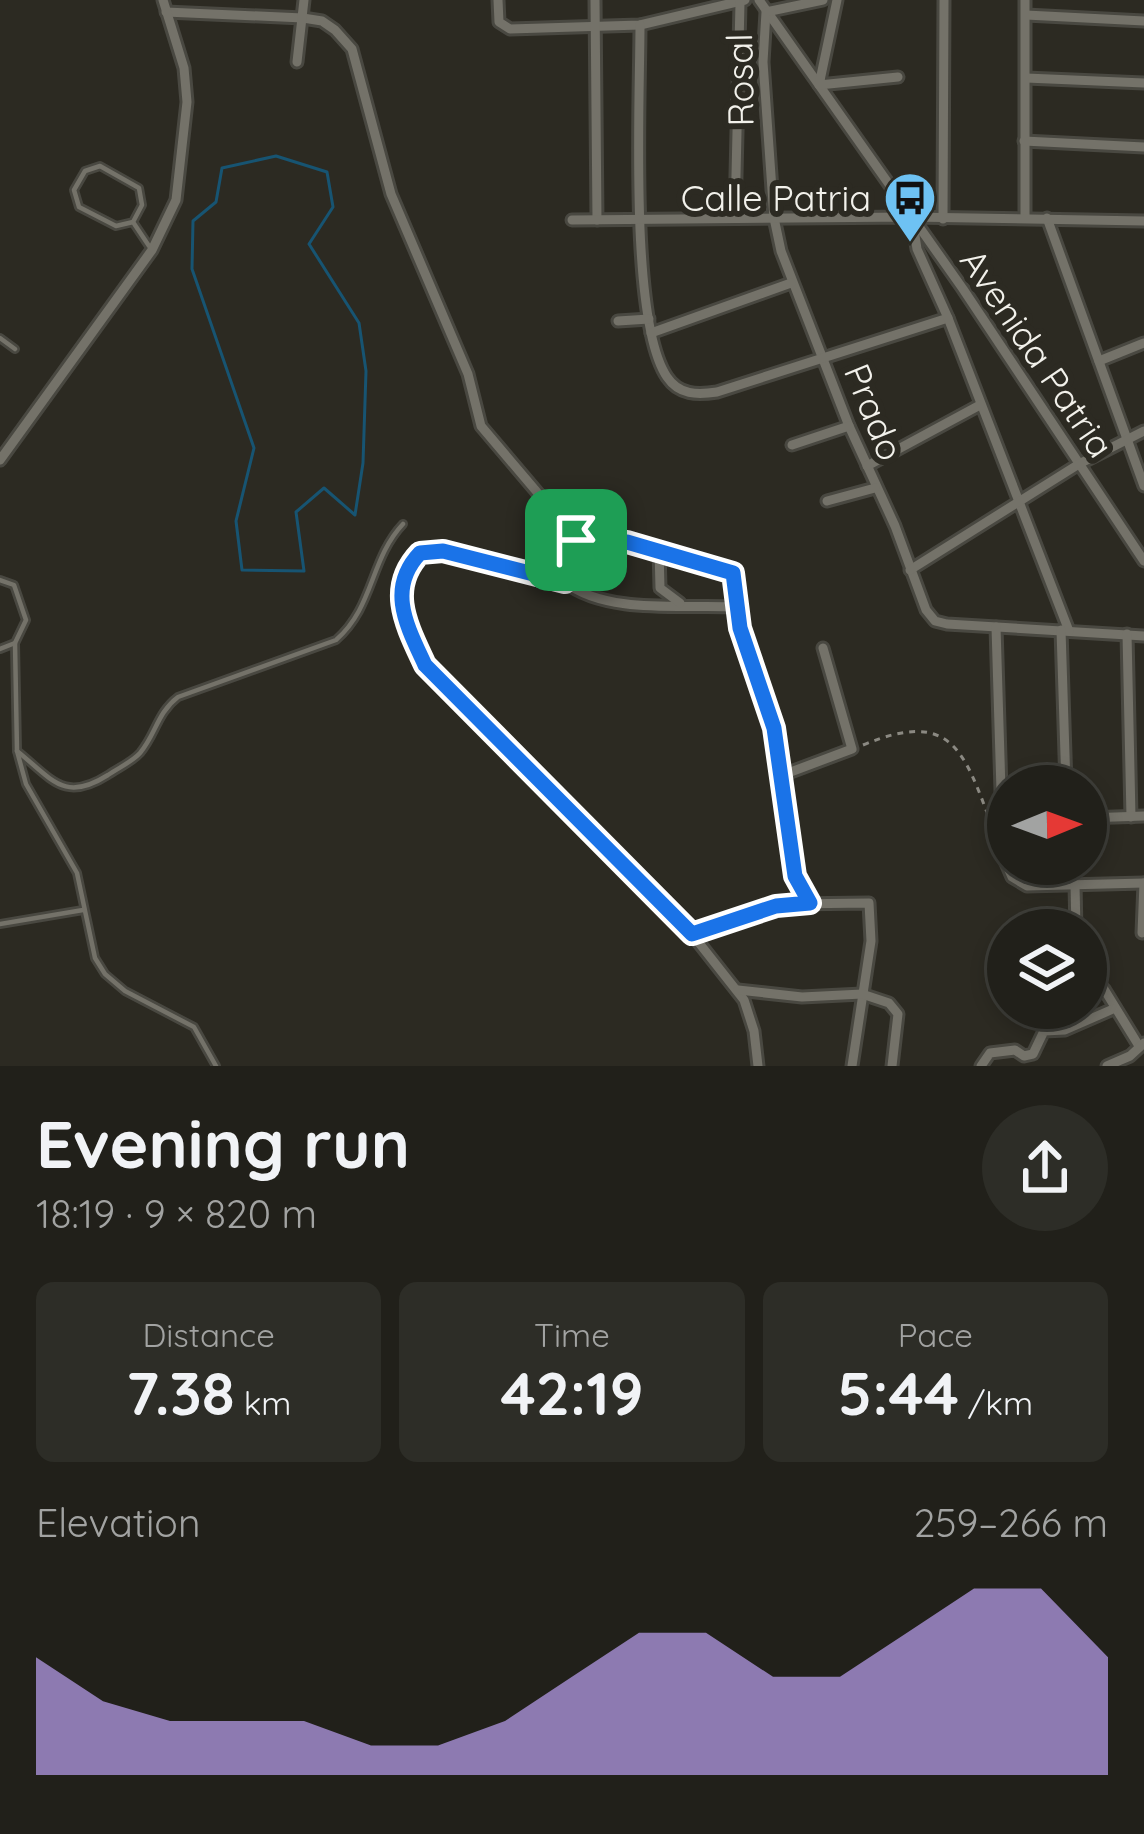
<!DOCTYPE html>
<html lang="en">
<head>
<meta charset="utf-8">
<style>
  body { margin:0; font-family:Quicksand,sans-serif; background:#2d2d27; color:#f1f3f6; height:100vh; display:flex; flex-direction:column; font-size:45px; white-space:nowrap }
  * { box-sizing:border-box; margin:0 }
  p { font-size:39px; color:#a2a3a2 }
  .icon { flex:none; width:66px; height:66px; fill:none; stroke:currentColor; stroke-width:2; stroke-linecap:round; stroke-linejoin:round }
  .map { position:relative; height:1066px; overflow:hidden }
  .details { display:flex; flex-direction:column; background:#21201a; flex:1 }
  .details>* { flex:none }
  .needle { width:78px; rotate:89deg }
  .tools { position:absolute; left:987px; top:765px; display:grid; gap:24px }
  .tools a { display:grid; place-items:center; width:120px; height:120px; border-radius:50%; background:#21201a; box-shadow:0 6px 18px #0003,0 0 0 3px #3e3e39; font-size:60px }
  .pin { position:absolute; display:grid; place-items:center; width:102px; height:102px; color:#fff; margin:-51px; border-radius:24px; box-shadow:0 6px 18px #0006 }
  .round { display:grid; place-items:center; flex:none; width:126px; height:126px; border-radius:63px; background:#2d2d27 }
  .overview { display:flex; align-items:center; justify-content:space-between; height:204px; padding:0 36px }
  h1 { font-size:66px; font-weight:700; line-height:90px }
  .stats { display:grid; grid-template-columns:repeat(3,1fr); gap:18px; height:204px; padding:12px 36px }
  .stats div { display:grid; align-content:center; border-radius:18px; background:#2d2d27; text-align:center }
  .stats b { font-size:60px; font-weight:700 }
  .stats small { font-size:33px; font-weight:400 }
  .stats p { font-size:33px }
  .chart { height:336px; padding:24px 36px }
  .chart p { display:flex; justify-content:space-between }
  .chart svg { width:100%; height:216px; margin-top:12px; fill:#bca0f2; opacity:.7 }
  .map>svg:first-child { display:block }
</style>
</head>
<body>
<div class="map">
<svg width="1144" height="1066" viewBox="0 0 1144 1066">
  <rect width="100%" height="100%" fill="#2c2a22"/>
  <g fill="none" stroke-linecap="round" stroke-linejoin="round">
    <path stroke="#175472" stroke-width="3" d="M276,156L327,172L333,207L309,244L359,323L366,371L363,463L355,515L324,488L296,512L304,571L242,570L236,521L254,448L192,269L193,221L216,202L222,168Z"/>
    <g stroke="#494841" stroke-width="10">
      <g id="service">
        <path d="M133,222L116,226L79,207L74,190L85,171L100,166L139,188L142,205L133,222L149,246"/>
        <path d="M0,338L15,349"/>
        <path d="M0,580L14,585L26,620L15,643L0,649"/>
        <path d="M15,643L17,751L26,784L77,873L95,958L105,974L125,991L194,1027L216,1066"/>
        <path d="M17,751C52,779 64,803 108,775C118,768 132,762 140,753C156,734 157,713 178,697L336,640C374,607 370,559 403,524"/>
        <path d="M0,924L83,910"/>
      </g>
    </g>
    <g stroke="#494841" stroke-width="15">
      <g id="minor">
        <path d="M498,0L499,22L510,29L640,25L745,0"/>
        <path d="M595,0L597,220"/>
        <path d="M759,0L963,289L1144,561"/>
        <path d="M823,0L766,12L763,62L774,218L781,251L849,426L895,526L926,610L935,621L947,624L1144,636"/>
        <path d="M837,0L819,85L898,77"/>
        <path d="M166,12L303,18L322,21L335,30L352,49L391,194L468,374L481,426L570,531L577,550L565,582L443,551L420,553C385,588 407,626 425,665L692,934L744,1000L754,1031L758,1066"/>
        <path d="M1026,15L1144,21"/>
        <path d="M640,25C640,99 629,321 667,377C679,395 697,395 717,392L948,318"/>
        <path d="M297,62L304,0"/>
        <path d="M1026,78L1144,83"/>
        <path d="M1024,141L1144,147"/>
        <path d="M735,218L740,3"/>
        <path d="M1025,218V0"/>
        <path d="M1047,218L1144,486"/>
        <path d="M943,219L944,0"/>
        <path d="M572,220L912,217L1144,221"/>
        <path d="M913,223L917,249L948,318L1069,631"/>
        <path d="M618,321L649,319"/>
        <path d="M651,333L791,283"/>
        <path d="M1099,361L1144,343"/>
        <path d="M792,445L849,426"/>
        <path d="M0,460L152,250L176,200L187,102L184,68L163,0"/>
        <path d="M867,466L980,405"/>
        <path d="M827,501L875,488"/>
        <path d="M910,570L1079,464L1144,431"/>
        <path d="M565,582C606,615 686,604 737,607"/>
        <path d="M680,603L660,588L659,549L728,569L736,579L740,629L774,728L795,876L810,903"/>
        <path d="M996,627L1003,856L1012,877L1027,886L1144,883"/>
        <path d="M1061,630L1066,786"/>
        <path d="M1127,634L1131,817"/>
        <path d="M780,776L852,749L823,648"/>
        <path d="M1086,818L1144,816"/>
        <path d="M1075,885L1076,930"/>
        <path d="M1142,933L1144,883"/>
        <path d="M692,934L789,904L869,903L871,941L852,1066"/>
        <path d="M1104,989L1139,1046"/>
        <path d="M738,990L802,997L862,994L889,1003L898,1014L892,1066"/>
        <path d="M981,1066L990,1053L1015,1050L1024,1056L1033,1054L1044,1031L1065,1030L1113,1009"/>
        <path d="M1107,1066L1130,1056L1144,1043"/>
      </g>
    </g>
    <g stroke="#8b8982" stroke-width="3" stroke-dasharray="6 6" stroke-linecap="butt">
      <path d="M584,541L627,542L652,548"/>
      <path d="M863,745C952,708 964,751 992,826"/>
    </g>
    <use href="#service" stroke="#747269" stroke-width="4.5"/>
    <use href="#minor" stroke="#747269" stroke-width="9"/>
  </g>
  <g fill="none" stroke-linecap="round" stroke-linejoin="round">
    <g stroke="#fff" stroke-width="24">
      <path id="route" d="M576,540L627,542L733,573L740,628L774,728L795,876L810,903L776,906L692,934L425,665C407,626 386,589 420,553L443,551L565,582L575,562Z"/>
    </g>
    <use href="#route" stroke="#1a73e8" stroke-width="15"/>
  </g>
  <defs>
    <g id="bus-pin" transform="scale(2.7)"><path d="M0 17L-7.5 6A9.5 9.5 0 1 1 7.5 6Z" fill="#6ec2f3" stroke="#2c2a22"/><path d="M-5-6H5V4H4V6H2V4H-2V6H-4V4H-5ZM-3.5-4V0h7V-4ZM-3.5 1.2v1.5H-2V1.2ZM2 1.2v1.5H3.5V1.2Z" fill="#111"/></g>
  </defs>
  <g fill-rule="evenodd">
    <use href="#bus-pin" x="910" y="198"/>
  </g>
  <g text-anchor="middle" stroke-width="12" stroke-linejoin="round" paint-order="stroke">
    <g font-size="36" fill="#f2f1eb" stroke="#2c2a22">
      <text transform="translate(740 80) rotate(-91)" y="13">Rosal</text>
      <text transform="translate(1037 353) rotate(56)" y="13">Avenida Patria</text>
      <text transform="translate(874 412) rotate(68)" y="13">Prado</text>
    </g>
    <g font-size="36" fill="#f2f1eb" stroke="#2c2a22" text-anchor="end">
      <text x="871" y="211">Calle Patria</text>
    </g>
  </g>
</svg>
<div class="tools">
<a><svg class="needle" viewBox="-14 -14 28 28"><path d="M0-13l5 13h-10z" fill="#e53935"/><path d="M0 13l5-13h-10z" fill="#a2a3a2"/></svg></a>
<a><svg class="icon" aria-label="layers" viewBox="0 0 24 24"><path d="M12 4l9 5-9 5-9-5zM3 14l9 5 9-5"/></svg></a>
</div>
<div class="pin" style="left:576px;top:540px;background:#1e9e55"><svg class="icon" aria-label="arrive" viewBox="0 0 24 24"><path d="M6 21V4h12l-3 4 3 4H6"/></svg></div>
</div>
<section class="details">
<div class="overview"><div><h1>Evening run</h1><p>18:19 · 9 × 820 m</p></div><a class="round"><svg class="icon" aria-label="share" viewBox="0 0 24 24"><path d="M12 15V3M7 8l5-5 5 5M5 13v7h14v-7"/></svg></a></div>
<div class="stats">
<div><p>Distance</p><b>7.38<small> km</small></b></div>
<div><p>Time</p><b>42:19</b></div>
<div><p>Pace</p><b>5:44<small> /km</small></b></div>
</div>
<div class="chart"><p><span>Elevation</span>259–266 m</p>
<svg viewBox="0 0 160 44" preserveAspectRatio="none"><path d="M0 44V20L10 29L20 33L30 33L40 33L50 38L60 38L70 33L80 24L90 15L100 15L110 24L120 24L130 15L140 6L150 6L160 20V44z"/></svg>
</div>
</section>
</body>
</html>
